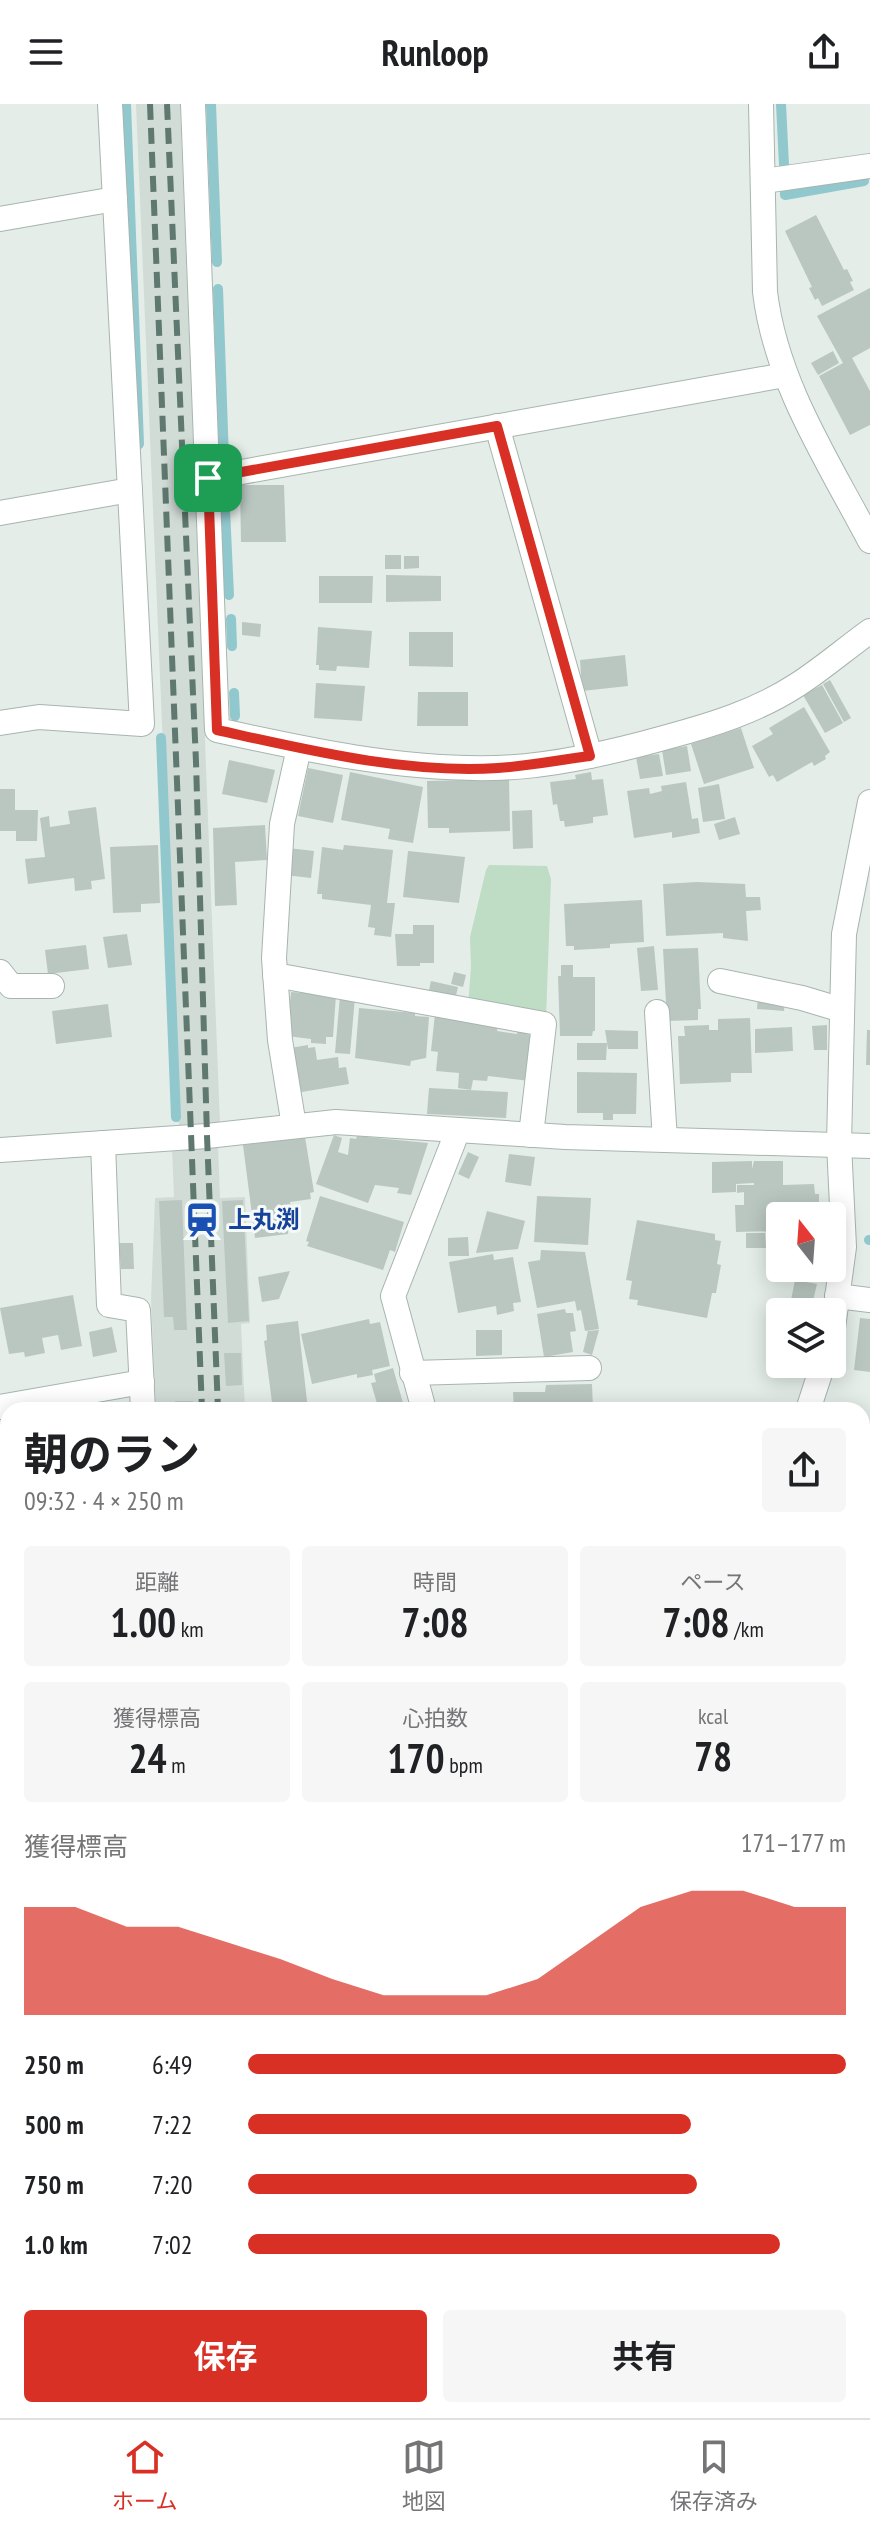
<!DOCTYPE html>
<html lang="ja">
<head>
<meta charset="utf-8">
<style>
  body { margin:0; font-family:"PT Sans Narrow","Noto Sans JP",sans-serif; background:#f6f6f6; color:#202124; height:100vh; display:flex; flex-direction:column; font-size:30px; white-space:nowrap }
  * { box-sizing:border-box; margin:0 }
  p { font-size:26px; color:#757577 }
  .icon { flex:none; width:44px; height:44px; fill:none; stroke:currentColor; stroke-width:2; stroke-linecap:round; stroke-linejoin:round }
  .map { position:relative; flex:1; overflow:hidden }
  .sheet { position:absolute; left:0px; top:1298px; width:870px; height:1016px; display:flex; flex-direction:column; background:#fff; border-radius:24px 24px 0 0; box-shadow:0 4px 20px #0003 }
  .sheet>* { flex:none }
  .needle { width:52px; rotate:343deg }
  .fabs { position:absolute; left:766px; top:1098px; display:grid; gap:16px }
  .fabs a { display:grid; place-items:center; width:80px; height:80px; border-radius:8px; background:#fff; box-shadow:0 4px 20px #0003; font-size:40px }
  .pin { position:absolute; display:grid; place-items:center; width:68px; height:68px; color:#fff; margin:-34px; border-radius:16px; box-shadow:0 4px 12px #0006 }
  .round { display:grid; place-items:center; flex:none; width:84px; height:84px; border-radius:8px; background:#f6f6f6 }
  .headline { display:flex; align-items:center; justify-content:space-between; height:136px; padding:0 24px }
  h1 { font-size:44px; font-weight:700; line-height:60px }
  .metrics { display:grid; grid-template-columns:repeat(3,1fr); gap:12px; height:136px; padding:8px 24px }
  .metrics div { display:grid; align-content:center; border-radius:8px; background:#f6f6f6; text-align:center }
  .metrics b { font-size:40px; font-weight:700 }
  .metrics small { font-size:22px; font-weight:400 }
  .metrics p { font-size:22px }
  .chart { height:224px; padding:16px 24px }
  .chart p { display:flex; justify-content:space-between }
  .chart svg { width:100%; height:144px; margin-top:8px; fill:#d93025; opacity:.7 }
  .cta { display:flex; gap:16px; margin-top:auto; padding:16px 24px }
  .cta a { flex:1; height:92px; border-radius:8px; background:#d93025; color:#fff; font-size:32px; font-weight:700; line-height:92px; text-align:center }
  .cta a+a { background:#f6f6f6; color:#202124 }
  ul { padding:0 24px; list-style:none; font-size:26px }
  li { display:grid; grid-template-columns:128px 96px 1fr; align-items:center; height:60px }
  li i { height:20px; border-radius:10px; background:#d93025 }
  header { display:flex; justify-content:space-between; align-items:center; height:104px; padding:0 24px; background:#fff; font-size:36px; font-weight:700 }
  .menu { display:flex; justify-content:space-around; align-items:center; height:112px; border-top:2px solid #e0e0e0; background:#fff; font-size:22px; color:#757577 }
  .menu a { display:grid; justify-items:center; gap:4px }
  .menu .active { color:#d93025 }
  .map>svg:first-child { display:block }
</style>
</head>
<body>
<header><svg class="icon" aria-label="menu" viewBox="0 0 24 24"><path d="M4 6h16M4 12h16M4 18h16"/></svg>Runloop<svg class="icon" aria-label="share" viewBox="0 0 24 24"><path d="M12 15V3M7 8l5-5 5 5M5 13v7h14v-7"/></svg></header>
<div class="map">
<svg width="870" height="2314" viewBox="0 0 870 2314">
  <rect width="100%" height="100%" fill="#e4ede8"/>
  <g fill="#d2dcd7">
    <path d="M136,0H180L220,1020L179,1025Z"/>
    <path d="M218,1042L220,1094L245,1093L250,1219L241,1220L245,1306H156L151,1196L155,1094L174,1093L172,1044Z"/>
    <path d="M196,2306H275L276,2314H197Z"/>
  </g>
  <path fill="#bfdcc5" d="M489,761L547,762L551,775L546,914L468,902L471,863L470,833L486,766Z"/>
  <g fill="none" stroke-linecap="round" stroke-linejoin="round">
    <g stroke="#90c8ce" stroke-width="10">
      <path d="M126,0L139,340"/>
      <path d="M211,0L217,158"/>
      <path d="M781,0L784,61"/>
      <path d="M785,86V91L864,77"/>
      <path d="M218,185L224,355"/>
      <path d="M224,384L229,491"/>
      <path d="M231,515L232,542"/>
      <path d="M234,589L235,612"/>
      <path d="M161,634L176,1013"/>
      <path d="M869,1136H870"/>
      <path d="M0,1618L8,1617"/>
      <path d="M190,2306L191,2314"/>
      <path d="M829,2306V2314"/>
    </g>
  </g>
  <g fill="#bac7c1">
    <path d="M816,111L844,166L847,165L853,177L850,178L854,186L822,202L818,194L815,196L809,184L812,183L785,127Z"/>
    <path d="M870,184V244L852,254L870,287V321L850,331L819,272L843,259L817,212Z"/>
    <path d="M833,247L839,259L818,271L811,259Z"/>
    <path d="M240,381H284L286,438H241Z"/>
    <rect x="385" y="451" width="16" height="14"/>
    <path d="M404,452H419V464L404,465Z"/>
    <path d="M386,471L441,472V497L386,498Z"/>
    <path d="M319,472H373L372,499H319Z"/>
    <path d="M242,518L261,520L260,533L242,531Z"/>
    <path d="M318,523L372,527L369,564L337,562L336,567L319,566V561H316Z"/>
    <path d="M409,528H453V563L409,562Z"/>
    <path d="M625,551L628,582L582,587L580,556Z"/>
    <path d="M830,576L851,614L844,618L823,580Z"/>
    <path d="M316,579L365,582L362,617L314,614Z"/>
    <path d="M822,581L843,619L825,629L803,591Z"/>
    <path d="M418,588H468V622H417Z"/>
    <path d="M804,603L830,648L825,652L826,655L814,662L812,658L777,678L773,671L769,673L752,642L773,630L769,624Z"/>
    <path d="M741,624L754,664L704,680L691,640Z"/>
    <path d="M687,642L691,667L666,671L662,646Z"/>
    <path d="M659,650L663,672L640,675L636,653Z"/>
    <path d="M229,656L275,666L267,699L222,690Z"/>
    <path d="M308,664L343,671L333,719L298,712Z"/>
    <path d="M350,668L423,683L413,739L388,735L390,725L341,716Z"/>
    <path d="M591,668L592,676L603,675L608,711L593,713V719L565,723L564,717H560L557,700L553,701L550,678L576,675L575,671Z"/>
    <path d="M509,675L510,727L449,729V724H428L427,677Z"/>
    <path d="M686,678L692,715L698,714L700,729L672,734V728L634,734L627,687L649,684L650,690L662,687L661,682Z"/>
    <path d="M719,680L725,715L703,718L698,684Z"/>
    <path d="M0,685H15V706H38L37,737H16V727H0Z"/>
    <path d="M96,703L105,775L91,777L92,785L75,787L74,774L28,780L25,755L45,753L40,714L49,712L50,723L70,720L68,707Z"/>
    <path d="M532,706L533,744L513,745L512,707Z"/>
    <path d="M735,713L740,730L719,736L714,720Z"/>
    <path d="M265,721L267,756L235,758L237,801L215,802L213,724Z"/>
    <path d="M158,741L160,799L141,800V808L113,809L110,743Z"/>
    <path d="M344,741L393,746L387,799H395L391,833L374,831L375,824L368,823L371,801L322,795V790H317L322,743L343,746Z"/>
    <path d="M288,744L314,747L311,774L285,771Z"/>
    <path d="M408,747L465,753L459,799L403,793Z"/>
    <path d="M697,778L745,780L746,793H760L761,806L746,807L748,837L723,834V829L666,832L663,780Z"/>
    <path d="M642,796L644,838L610,840V844L574,846V842H566L564,800Z"/>
    <path d="M413,821H434V859H420V862H397L395,830H413Z"/>
    <path d="M127,830L132,861L108,864L103,833Z"/>
    <path d="M86,841L89,865L48,870L45,846Z"/>
    <path d="M654,842L658,886L641,887L637,844Z"/>
    <path d="M698,844L701,905H698V916L667,917L663,845Z"/>
    <path d="M561,861H573V873H595V927H593L592,932H560L558,872H561Z"/>
    <path d="M454,868L466,871L463,883L451,880Z"/>
    <path d="M431,877L458,883L454,900L427,895Z"/>
    <path d="M291,888L336,891L333,933H326V940L311,939V935L287,932Z"/>
    <path d="M758,891L785,893L784,907L757,905Z"/>
    <path d="M340,892L355,893L350,950L335,949Z"/>
    <path d="M108,900L112,933L56,940L52,907Z"/>
    <path d="M359,904L415,909V912L429,913L426,954L411,957L410,962L355,954Z"/>
    <path d="M435,910L498,920L497,927L517,930V926L526,927V930L534,931L530,977L488,972L487,977L473,976L471,986L458,984L459,969L436,967L438,948L431,947Z"/>
    <path d="M750,914L752,969H731V978L680,980L678,932H685L684,922L709,921V926H718V915Z"/>
    <path d="M827,921V946H814L812,922Z"/>
    <path d="M792,923L793,947L755,949V925Z"/>
    <path d="M605,926L638,927V945H608Z"/>
    <path d="M867,926H870V961H866Z"/>
    <path d="M577,939H607L606,956H577Z"/>
    <path d="M308,941V944L315,943L317,956L338,953L339,964L346,963L349,980L296,989L290,944Z"/>
    <path d="M577,968L637,969L636,1010H613V1016H603V1009H577Z"/>
    <path d="M429,984L508,988L506,1014L427,1010Z"/>
    <path d="M334,1031L342,1034L338,1048L348,1051L350,1034L356,1035L357,1032L428,1039L411,1091L397,1089L399,1084L375,1081L368,1099L316,1080Z"/>
    <path d="M305,1033L314,1088L310,1089L311,1095L290,1098L293,1125L288,1127V1130L255,1134L243,1041Z"/>
    <path d="M468,1048L479,1053L469,1075L458,1070Z"/>
    <path d="M509,1050L535,1053L531,1082L505,1078Z"/>
    <path d="M752,1057V1065L754,1057H783V1081L814,1080L815,1090H819V1112H780V1127L736,1128L735,1101H744V1088L737,1089V1081H754V1079L736,1080V1088L712,1089V1058Z"/>
    <path d="M320,1092L404,1118L395,1148L390,1146L383,1166L307,1142L309,1138L306,1137Z"/>
    <path d="M537,1092L591,1094L588,1141L534,1138Z"/>
    <path d="M182,1096L187,1226H174L173,1213H164L159,1097Z"/>
    <path d="M243,1096L249,1217L228,1219L222,1097Z"/>
    <path d="M487,1107L525,1117L518,1145L476,1149Z"/>
    <path d="M637,1116L715,1130V1136L721,1137L717,1160L721,1161L716,1189H712L707,1214L637,1201L638,1196L629,1195L632,1177L626,1176Z"/>
    <path d="M746,1129H765L766,1144H746Z"/>
    <path d="M468,1133L469,1152H448V1134Z"/>
    <path d="M119,1139H133L134,1165H121Z"/>
    <path d="M541,1146L585,1148L599,1225L585,1227L581,1206L577,1207L575,1197L537,1204L528,1158L540,1156Z"/>
    <path d="M493,1150L494,1156L513,1153L521,1198L513,1199L514,1207L497,1211L496,1202L458,1209L449,1158Z"/>
    <path d="M290,1167L279,1195L262,1198L258,1173Z"/>
    <path d="M795,1176L817,1180L812,1201L791,1196Z"/>
    <path d="M73,1191L82,1242L61,1246L58,1231L42,1234L45,1249L25,1253L24,1248L9,1250L0,1204Z"/>
    <path d="M565,1205L566,1209H573L576,1227L570,1228L573,1248L544,1253L537,1210Z"/>
    <path d="M860,1214L870,1215V1268L854,1266Z"/>
    <path d="M369,1215L370,1220L380,1218L390,1262L372,1266L373,1271L357,1274V1270L312,1280L301,1230Z"/>
    <path d="M298,1217L308,1306H273L264,1237L267,1236L266,1221Z"/>
    <path d="M112,1223L117,1248L93,1253L89,1228Z"/>
    <path d="M476,1226H502V1251L476,1252Z"/>
    <path d="M599,1226L592,1251L583,1248L588,1227Z"/>
    <path d="M224,1249H241L242,1281L226,1282Z"/>
    <path d="M393,1264L405,1306H379L371,1279L376,1278L374,1270Z"/>
    <path d="M592,1280L593,1306H514L513,1288H545L546,1281Z"/>
    <path d="M103,1297V1306H71V1305Z"/>
    <path d="M175,1297H193L194,1306H176Z"/>
    <path d="M8,1644V1689L0,1690V1646Z"/>
    <path d="M6,2102H8V2135L1,2134Z"/>
    <path d="M0,2144L8,2146V2197L3,2196L2,2204Z"/>
    <path d="M113,2306H142L143,2314H94V2309Z"/>
  </g>
  <g fill="none" stroke-linecap="round" stroke-linejoin="round">
    <g stroke="#a7b5af" stroke-width="26">
      <g id="minor">
        <path d="M193,0L217,626C308,646 400,666 494,664C549,663 614,648 667,633C712,621 757,607 797,581C822,565 845,545 870,527"/>
        <path d="M761,0L765,188C776,279 828,357 870,437"/>
        <path d="M764,77L870,62"/>
        <path d="M0,115L115,95"/>
        <path d="M497,322L590,652"/>
        <path d="M208,374L785,271"/>
        <path d="M0,409L130,386"/>
        <path d="M0,619L39,613L142,620L110,0"/>
        <path d="M0,868L11,882H52"/>
        <path d="M275,871L544,920L531,1031"/>
        <path d="M720,877L802,894L842,906"/>
        <path d="M657,908L665,1036"/>
        <path d="M294,1022L280,936L274,854L282,720L299,644"/>
        <path d="M103,1039L109,1201L138,1206L143,1306"/>
        <path d="M0,1046L207,1032L336,1018L565,1033L870,1042"/>
        <path d="M837,1192L870,1196"/>
        <path d="M832,1231L844,1143L839,1040L844,830L870,698"/>
        <path d="M412,1269L589,1264"/>
        <path d="M0,1303L142,1278"/>
        <path d="M424,1306L393,1192L458,1026"/>
        <path d="M808,1306L823,1260"/>
        <path d="M862,1382H870"/>
        <path d="M0,1603L8,1601"/>
        <path d="M862,1629H870"/>
        <path d="M0,1777L8,1776"/>
        <path d="M862,1962L870,1961"/>
        <path d="M0,2029L8,2020"/>
        <path d="M0,2061L8,2063"/>
        <path d="M0,2234L8,2235"/>
        <path d="M862,2243H870"/>
        <path d="M176,2306V2314"/>
        <path d="M293,2306V2314"/>
        <path d="M62,2314L66,2306"/>
      </g>
    </g>
    <use href="#minor" stroke="#fff" stroke-width="24"/>
    <g stroke="#5f7970" stroke-width="6" stroke-dasharray="16 8" stroke-linecap="butt">
      <path d="M150,0L202,1306"/>
      <path d="M167,0L196,658L207,1032L218,1306"/>
      <path d="M244,2306V2314"/>
      <path d="M262,2306L263,2314"/>
    </g>
  </g>
  <g fill="none" stroke-linecap="round" stroke-linejoin="round">
    <g stroke="#fff" stroke-width="16">
      <path id="route" d="M497,322L590,652C559,656 529,662 498,664C405,670 308,646 217,626L208,374Z"/>
    </g>
    <use href="#route" stroke="#d93025" stroke-width="10"/>
  </g>
  <defs>
    <g id="station-bare" transform="scale(2.76)"><path d="M-3-6H3Q5-6 5-4V2Q5 4 3 4L4.5 6H3L1.5 4h-3L-3 6H-4.5L-3 4Q-5 4-5 2V-4Q-5-6-3-6ZM-3.5-4v3h7v-3ZM-3.5 1v1.5H-2V1ZM2 1v1.5H3.5V1Z" fill="#1a4fb4" stroke="#f5f9f7" stroke-width="2.5" paint-order="stroke"/></g>
  </defs>
  <g fill-rule="evenodd">
    <use href="#station-bare" x="202" y="1116"/>
  </g>
  <g text-anchor="middle" stroke-width="6" stroke-linejoin="round" paint-order="stroke">
    <g font-size="24" font-weight="bold" fill="#164399" stroke="#f5f9f7" text-anchor="start">
      <text x="228" y="1124">上丸渕</text>
    </g>
  </g>
</svg>
<div class="fabs">
<a><svg class="needle" viewBox="-14 -14 28 28"><path d="M0-13l5 13h-10z" fill="#e53935"/><path d="M0 13l5-13h-10z" fill="#757577"/></svg></a>
<a><svg class="icon" aria-label="layers" viewBox="0 0 24 24"><path d="M12 4l9 5-9 5-9-5zM3 14l9 5 9-5"/></svg></a>
</div>
<div class="pin" style="left:208px;top:374px;background:#1e9e55"><svg class="icon" aria-label="arrive" viewBox="0 0 24 24"><path d="M6 21V4h12l-3 4 3 4H6"/></svg></div>
<section class="sheet">
<div class="headline"><div><h1>朝のラン</h1><p>09:32 · 4 × 250 m</p></div><a class="round"><svg class="icon" aria-label="share" viewBox="0 0 24 24"><path d="M12 15V3M7 8l5-5 5 5M5 13v7h14v-7"/></svg></a></div>
<div class="metrics">
<div><p>距離</p><b>1.00<small> km</small></b></div>
<div><p>時間</p><b>7:08</b></div>
<div><p>ペース</p><b>7:08<small> /km</small></b></div>
</div>
<div class="metrics">
<div><p>獲得標高</p><b>24<small> m</small></b></div>
<div><p>心拍数</p><b>170<small> bpm</small></b></div>
<div><p>kcal</p><b>78</b></div>
</div>
<div class="chart"><p><span>獲得標高</span>171–177 m</p>
<svg viewBox="0 0 160 44" preserveAspectRatio="none"><path d="M0 44V11L10 11L20 17L30 17L40 22L50 27L60 33L70 38L80 38L90 38L100 33L110 22L120 11L130 6L140 6L150 11L160 11V44z"/></svg>
</div>
<ul>
<li><b>250 m</b>6:49<i style="width:100%"></i></li>
<li><b>500 m</b>7:22<i style="width:74%"></i></li>
<li><b>750 m</b>7:20<i style="width:75%"></i></li>
<li><b>1.0 km</b>7:02<i style="width:89%"></i></li>
</ul>
<div class="cta"><a>保存</a><a>共有</a></div>
</section>
</div>
<nav class="menu">
<a class="active"><svg class="icon" aria-label="home" viewBox="0 0 24 24"><path d="M3 11l9-7 9 7M6 9v11h12V9"/></svg>ホーム</a>
<a><svg class="icon" aria-label="map" viewBox="0 0 24 24"><path d="M3 6l6-2 6 2 6-2v14l-6 2-6-2-6 2zM9 4v14M15 6v14"/></svg>地図</a>
<a><svg class="icon" aria-label="saved" viewBox="0 0 24 24"><path d="M7 4h10v16l-5-4-5 4z"/></svg>保存済み</a>
</nav>
</body>
</html>
